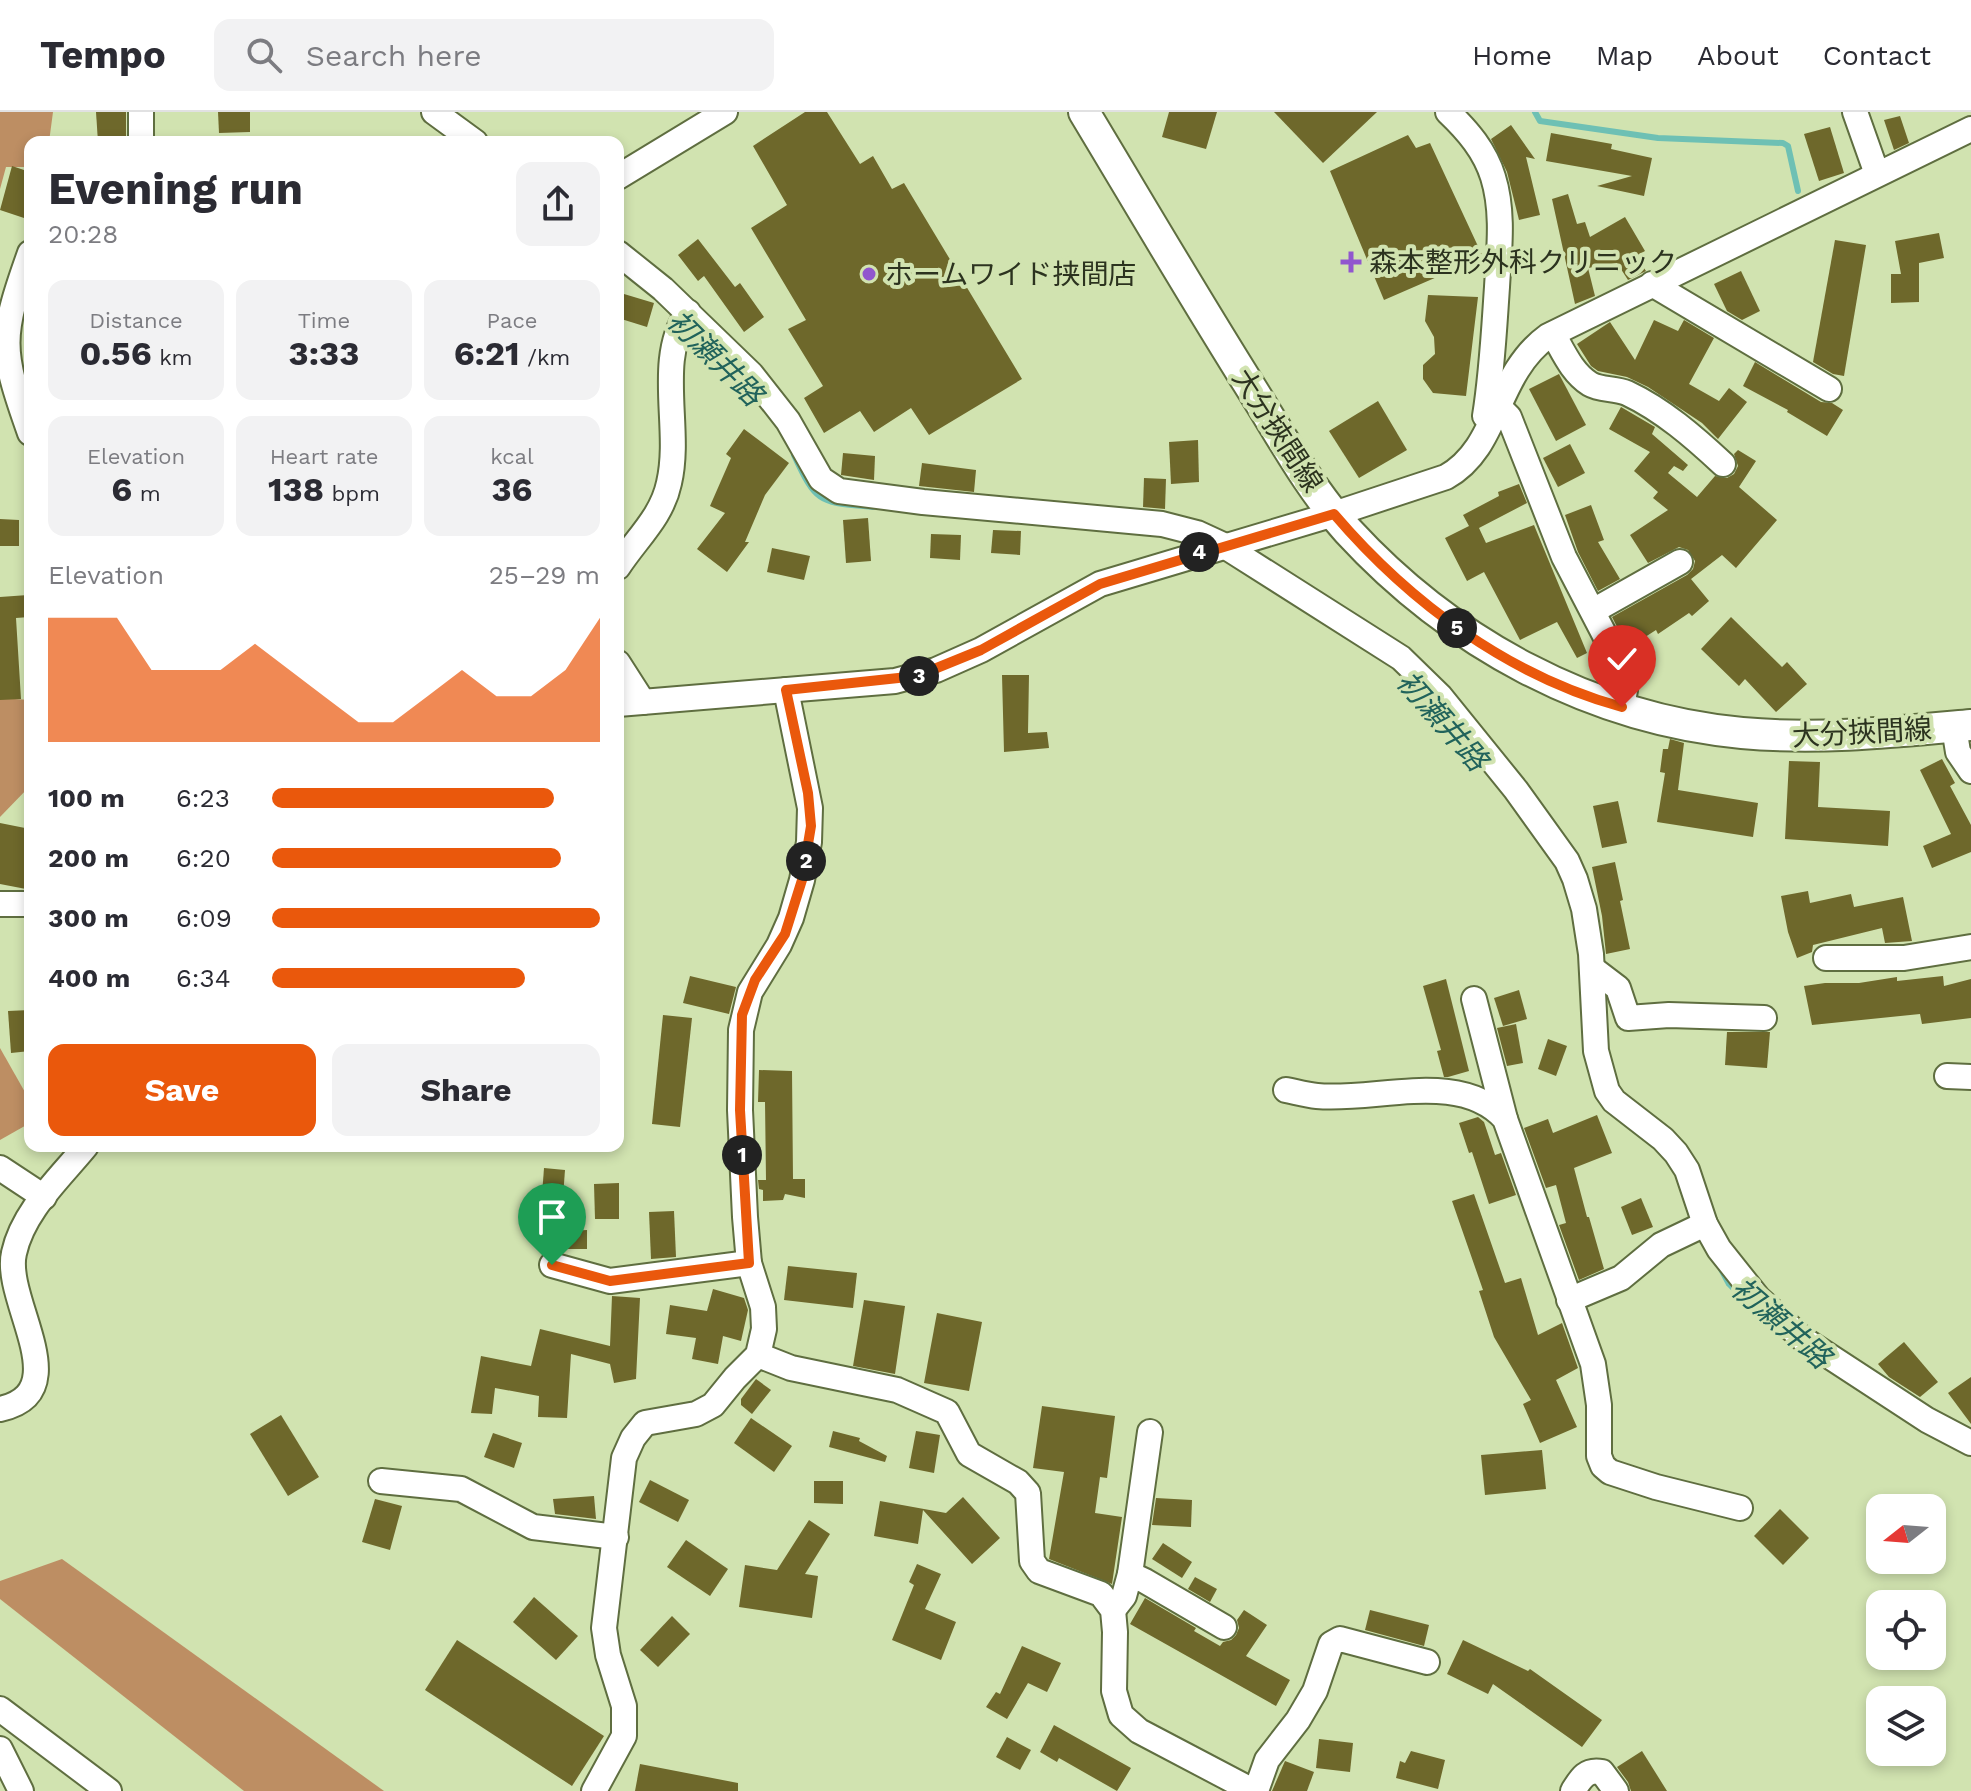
<!DOCTYPE html>
<html lang="en">
<head>
<meta charset="utf-8">
<style>
  body { margin:0; font-family:"Work Sans","Noto Sans JP",sans-serif; background:#f2f2f3; color:#2b2b33; height:100vh; display:flex; flex-direction:column; font-size:30px; white-space:nowrap }
  * { box-sizing:border-box; margin:0 }
  p { font-size:26px; color:#7c7c81 }
  .icon { flex:none; width:44px; height:44px; fill:none; stroke:currentColor; stroke-width:2; stroke-linecap:round; stroke-linejoin:round }
  .map { position:relative; flex:1; overflow:hidden }
  .sheet { position:absolute; left:24px; top:24px; width:600px; height:1016px; display:flex; flex-direction:column; background:#fff; border-radius:16px; box-shadow:0 4px 12px #0003 }
  .sheet>* { flex:none }
  .needle { width:52px; rotate:253deg }
  .buttons { position:absolute; left:1866px; top:1382px; display:grid; gap:16px }
  .buttons a { display:grid; place-items:center; width:80px; height:80px; border-radius:16px; background:#fff; box-shadow:0 4px 12px #0003; font-size:40px }
  .pin { position:absolute; display:grid; place-items:center; width:68px; height:68px; color:#fff; margin:-82px -34px; border-radius:50% 50% 50% 0; rotate:-45deg; box-shadow:0 0 8px #0007 }
  .pin .icon { rotate:45deg }
  .km { position:absolute; width:40px; height:40px; margin:-20px; border-radius:50%; background:#222; color:#fff; font-size:22px; line-height:40px; text-align:center }
  .round { display:grid; place-items:center; flex:none; width:84px; height:84px; border-radius:16px; background:#f2f2f3 }
  .headline { display:flex; align-items:center; justify-content:space-between; height:136px; padding:0 24px }
  h1 { font-size:44px; font-weight:700; line-height:60px }
  .stats { display:grid; grid-template-columns:repeat(3,1fr); gap:12px; height:136px; padding:8px 24px }
  .stats div { display:grid; align-content:center; border-radius:16px; background:#f2f2f3; text-align:center }
  .stats b { font-size:34px; font-weight:700 }
  .stats small { font-size:22px; font-weight:400 }
  .stats p { font-size:22px }
  .chart { height:224px; padding:16px 24px }
  .chart p { display:flex; justify-content:space-between }
  .chart svg { width:100%; height:144px; margin-top:8px; fill:#ea580c; opacity:.7 }
  .action { display:flex; gap:16px; margin-top:auto; padding:16px 24px }
  .action a { flex:1; height:92px; border-radius:16px; background:#ea580c; color:#fff; font-size:32px; font-weight:700; line-height:92px; text-align:center }
  .action a+a { background:#f2f2f3; color:#2b2b33 }
  ul { padding:0 24px; list-style:none; font-size:26px }
  li { display:grid; grid-template-columns:128px 96px 1fr; align-items:center; height:60px }
  li i { height:20px; border-radius:10px; background:#ea580c }
  header { display:flex; align-items:center; gap:48px; box-sizing:border-box; height:112px; padding:0 40px; background:#fff; border-bottom:2px solid #e1e1e2 }
  header strong { font-size:38px }
  nav { display:flex; gap:44px; margin-inline-start:auto; font-size:28px }
  .search { width:560px; height:72px; background:#f2f2f3; display:flex; align-items:center; gap:20px; box-sizing:border-box; padding:0 28px; border-radius:16px; color:#7c7c81; font-size:30px }
  .map>svg:first-child { display:block }
</style>
</head>
<body>
<header>
<strong>Tempo</strong>
<div class="search"><svg class="icon" aria-label="search" viewBox="0 0 24 24"><circle cx="10" cy="10" r="6"/><path d="M15 15l6 6"/></svg>Search here</div>
<nav><a>Home</a><a>Map</a><a>About</a><a>Contact</a></nav>
</header>
<div class="map">
<svg width="1971" height="1679" viewBox="0 0 1971 1679">
  <rect width="100%" height="100%" fill="#d1e3b0"/>
  <g fill="#bd8e63">
    <path d="M0,0H53L49,30H30V55H6L0,77Z"/>
    <path d="M0,586L30,588V674L0,705Z"/>
    <path d="M0,936L30,989V1011L0,1028Z"/>
    <path d="M62,1447L384,1679H244L0,1487V1469Z"/>
  </g>
  <g fill="none" stroke-linecap="round" stroke-linejoin="round">
    <g stroke="#6ec0b4" stroke-width="6">
      <path d="M1535,0L1540,9L1658,26L1783,31L1788,34L1798,79"/>
      <path d="M794,343C817,393 820,390 873,395"/>
      <path d="M1721,1157L1729,1172L1749,1192"/>
    </g>
  </g>
  <g fill="#6e682b">
    <path d="M96,0H126V30H98Z"/>
    <path d="M218,0H250V20L219,21Z"/>
    <path d="M805,0H827L860,52L873,44L892,77L904,71L1022,267L929,323L911,296L874,320L860,299L824,321L804,286L823,274L788,217L806,208L751,116L787,93L753,34Z"/>
    <path d="M1169,0H1217L1206,37L1162,25Z"/>
    <path d="M1274,0H1377L1323,51Z"/>
    <path d="M1900,4L1909,31L1894,38L1884,8Z"/>
    <path d="M1511,13L1535,47L1526,45L1540,103L1519,108L1507,60L1491,27Z"/>
    <path d="M1830,15L1844,61L1819,69L1804,22Z"/>
    <path d="M1551,21L1612,32L1611,37L1652,46L1644,84L1597,74L1632,64L1546,49Z"/>
    <path d="M1408,23L1416,36L1430,31L1483,145L1384,188L1330,59Z"/>
    <path d="M12,54L30,60V86L24,106L0,98Z"/>
    <path d="M1568,82L1577,112L1585,110L1590,125L1625,105L1645,139L1636,144L1646,159L1628,168L1617,151L1588,156L1595,184L1575,192L1552,87Z"/>
    <path d="M1939,121L1944,146L1919,151V190L1891,191V162H1901L1895,129Z"/>
    <path d="M698,127L735,175L740,171L764,205L744,220L704,164L698,169L678,143Z"/>
    <path d="M1835,128L1866,133L1844,264L1833,262L1813,250Z"/>
    <path d="M1741,159L1760,199L1742,208L1727,199L1714,172Z"/>
    <path d="M624,182L654,191L647,215L618,206Z"/>
    <path d="M1428,183L1478,185L1466,284L1433,281L1423,267V253L1435,242L1434,225L1425,209Z"/>
    <path d="M1654,208L1678,219L1684,208L1714,226L1689,272L1719,289L1729,276L1747,290L1718,327L1702,311L1648,275L1627,265L1598,259L1591,254L1577,232L1610,210L1635,248Z"/>
    <path d="M1755,250L1821,290L1832,291L1843,298L1827,324L1787,300L1788,298L1743,274Z"/>
    <path d="M1559,262L1586,313L1556,329L1529,277Z"/>
    <path d="M1378,289L1407,338L1359,366L1329,319Z"/>
    <path d="M1621,295L1655,315L1652,322L1688,353L1683,359L1674,354L1668,361L1697,385L1715,364L1727,366L1734,362L1738,354L1734,342L1738,338L1756,349L1739,375L1777,408L1736,456L1722,443L1691,467L1709,489L1692,504L1689,501L1658,522L1656,518L1628,536L1612,505L1687,463L1693,457L1695,449L1688,438L1679,435L1648,451L1630,423L1668,398L1653,386L1658,380L1634,359L1650,340L1609,317Z"/>
    <path d="M744,317L789,351L765,383L745,430H749L727,460L697,437L725,401L710,394L731,346L726,342Z"/>
    <path d="M1198,328L1199,370L1171,372L1169,330Z"/>
    <path d="M1570,332L1585,361L1558,375L1543,346Z"/>
    <path d="M843,341L875,344L874,368L841,363Z"/>
    <path d="M922,351L976,358L974,380L919,374Z"/>
    <path d="M1144,366L1166,367L1165,397L1143,395Z"/>
    <path d="M1519,372L1527,391L1479,416L1486,431L1534,413L1587,541L1577,546L1557,510L1520,528L1484,460L1467,469L1445,426L1469,414L1463,403L1499,384L1498,380Z"/>
    <path d="M1591,393L1604,428L1598,430L1620,467L1598,479L1578,440L1565,403Z"/>
    <path d="M868,406L871,449L846,451L843,408Z"/>
    <path d="M0,407L19,408V434H0Z"/>
    <path d="M993,418L1021,419L1020,443L991,441Z"/>
    <path d="M931,422L961,423L960,448L930,446Z"/>
    <path d="M772,436L810,444L804,468L767,460Z"/>
    <path d="M28,483L29,505L16,506L21,587L0,588V485Z"/>
    <path d="M1731,505L1782,555L1787,550L1807,572L1776,600L1745,567L1739,574L1701,537Z"/>
    <path d="M1002,563H1029L1028,621L1047,620L1049,636L1004,640Z"/>
    <path d="M1670,627L1684,631L1678,678L1758,691L1753,725L1657,710L1665,661L1660,660L1663,637H1668Z"/>
    <path d="M1942,647L1955,671L1950,674L1971,713V740L1932,756L1923,734L1951,722L1920,658Z"/>
    <path d="M1789,649L1820,650L1818,695L1890,699L1888,734L1785,727Z"/>
    <path d="M1618,689L1627,731L1602,736L1593,694Z"/>
    <path d="M0,711L30,717V755L26,777L0,772Z"/>
    <path d="M1615,750L1623,788L1620,789L1630,837L1606,842L1602,804L1592,755Z"/>
    <path d="M1808,779L1810,791L1851,782L1854,795L1903,785L1912,829L1885,831L1882,816L1813,833L1812,840L1797,846L1788,820L1781,784Z"/>
    <path d="M690,864L736,875L729,902L683,891Z"/>
    <path d="M1943,864L1944,874L1971,867V906L1922,912L1920,902L1812,913L1804,874L1825,871H1859L1897,865V869Z"/>
    <path d="M1446,867L1469,959L1448,965H1444L1437,939L1441,938L1423,874Z"/>
    <path d="M1519,878L1527,907L1503,914L1494,886Z"/>
    <path d="M30,898V939L11,941L8,899Z"/>
    <path d="M663,903L692,906L680,1015L652,1012Z"/>
    <path d="M1516,912L1523,951L1507,954L1497,916Z"/>
    <path d="M1727,920H1770L1767,956L1725,953Z"/>
    <path d="M1548,927L1567,934L1556,964L1538,957Z"/>
    <path d="M759,958L792,959L793,1067H805V1086L785,1082L783,1088L763,1089V1078L759,1077L758,1068H766L765,990H758Z"/>
    <path d="M1597,1003L1612,1041L1574,1056L1587,1105H1589L1604,1157L1579,1168L1559,1113L1566,1111L1556,1073L1546,1076L1524,1016L1548,1007L1553,1021Z"/>
    <path d="M1478,1005L1484,1010L1495,1043L1501,1041L1516,1083L1489,1092L1472,1040L1469,1041L1459,1011Z"/>
    <path d="M544,1056L565,1058L561,1111L540,1110Z"/>
    <path d="M619,1071V1107H595L594,1072Z"/>
    <path d="M1474,1082L1505,1171L1521,1166L1538,1223L1562,1211L1578,1256L1556,1268L1577,1315L1540,1331L1523,1292L1531,1288L1494,1225L1479,1179L1483,1178L1452,1089Z"/>
    <path d="M1641,1086L1653,1115L1632,1123L1621,1095Z"/>
    <path d="M674,1099L676,1145L651,1147L649,1100Z"/>
    <path d="M587,1118V1137H568V1119Z"/>
    <path d="M788,1154L857,1161L853,1196L784,1188Z"/>
    <path d="M713,1177L744,1186L748,1198L741,1229L723,1224L718,1252L692,1247L696,1226L666,1222L670,1193L707,1199Z"/>
    <path d="M612,1184L640,1186L636,1267L614,1271L610,1252L571,1242L567,1306L538,1305L539,1284L495,1276L492,1302L471,1301L481,1244L531,1254L540,1217L610,1234Z"/>
    <path d="M864,1188L905,1194L895,1262L853,1254Z"/>
    <path d="M937,1201L982,1210L969,1279L924,1271Z"/>
    <path d="M1904,1230L1938,1270L1920,1285L1889,1265L1878,1252Z"/>
    <path d="M1971,1265V1312L1948,1281Z"/>
    <path d="M756,1267L771,1278L752,1302L741,1293V1287Z"/>
    <path d="M1042,1294L1115,1304L1107,1366L1100,1365L1095,1401L1122,1405L1112,1472L1049,1447L1064,1360L1033,1356Z"/>
    <path d="M281,1303L319,1365L288,1384L250,1322Z"/>
    <path d="M751,1306L792,1334L774,1360L734,1331Z"/>
    <path d="M833,1319L860,1326L859,1329L887,1344L885,1350L829,1335Z"/>
    <path d="M916,1319L940,1323L934,1361L909,1356Z"/>
    <path d="M493,1321L522,1331L514,1356L484,1345Z"/>
    <path d="M1542,1338L1546,1377L1485,1383L1481,1343Z"/>
    <path d="M650,1368L689,1388L678,1410L639,1390Z"/>
    <path d="M814,1369H843V1392L814,1391Z"/>
    <path d="M594,1384L596,1407L555,1402L553,1387Z"/>
    <path d="M963,1385L1000,1426L972,1452L923,1398L918,1432L874,1424L880,1389L946,1401Z"/>
    <path d="M1156,1386L1192,1388L1191,1415L1152,1413Z"/>
    <path d="M375,1387L402,1394L390,1438L362,1430Z"/>
    <path d="M1780,1397L1809,1426L1783,1453L1754,1424Z"/>
    <path d="M809,1408L830,1422L805,1462L818,1464L812,1506L739,1495L745,1453L777,1458Z"/>
    <path d="M686,1428L728,1457L710,1484L667,1455Z"/>
    <path d="M1163,1431L1192,1450L1182,1466L1152,1447Z"/>
    <path d="M917,1452L941,1462L925,1497L956,1510L941,1548L892,1528L914,1473L909,1470Z"/>
    <path d="M1195,1465L1217,1477L1210,1490L1188,1477Z"/>
    <path d="M534,1485L578,1524L556,1548L513,1510Z"/>
    <path d="M1145,1486L1196,1516L1194,1519L1220,1534L1223,1530L1231,1528L1236,1523L1239,1516L1237,1508L1244,1498L1267,1513L1246,1544L1290,1568L1276,1594L1130,1512Z"/>
    <path d="M1370,1498L1429,1513L1424,1534L1365,1518Z"/>
    <path d="M672,1504L690,1522L658,1555L640,1538Z"/>
    <path d="M457,1528L604,1624L572,1674L425,1578Z"/>
    <path d="M1463,1528L1528,1559L1530,1557L1602,1608L1582,1635L1493,1572L1488,1582L1447,1562Z"/>
    <path d="M1022,1534L1061,1551L1047,1580L1028,1571L1007,1607L986,1595L996,1580L1000,1582Z"/>
    <path d="M1054,1613L1131,1656L1117,1679L1059,1646L1057,1650L1040,1640Z"/>
    <path d="M1007,1625L1031,1638L1020,1658L996,1645Z"/>
    <path d="M1319,1627L1353,1631L1350,1660L1316,1656Z"/>
    <path d="M1411,1639L1445,1648L1438,1677L1396,1666L1400,1649L1405,1651Z"/>
    <path d="M1642,1639L1667,1679H1631L1628,1670L1617,1655Z"/>
    <path d="M1285,1649L1314,1660L1307,1679H1272Z"/>
    <path d="M640,1652L738,1671V1679H635Z"/>
  </g>
  <g fill="none" stroke-linecap="round" stroke-linejoin="round">
    <g stroke="#5f6e40" stroke-width="28">
      <g id="minor">
        <path d="M434,0L475,30"/>
        <path d="M1448,0C1468,19 1485,39 1493,65C1504,100 1499,139 1497,175C1494,218 1492,261 1485,304"/>
        <path d="M1855,0L1877,62"/>
        <path d="M141,30V0"/>
        <path d="M618,65L725,0"/>
        <path d="M30,141C0,225 0,237 30,321"/>
        <path d="M618,141L663,177L751,262L788,309L821,367L839,379L923,390L1162,412L1197,421L1223,433L1401,546L1440,584L1516,678L1567,749L1575,767L1584,797L1591,842L1596,939L1607,979L1614,989L1663,1027L1676,1041L1687,1058L1705,1112L1719,1137L1758,1186L1803,1227L1927,1308L1971,1331"/>
        <path d="M1652,172L1829,277"/>
        <path d="M1553,222C1563,239 1572,261 1590,272C1600,278 1615,276 1627,281C1663,298 1694,325 1723,352"/>
        <path d="M1498,294L1509,305L1564,445L1612,537L1625,578L1622,595"/>
        <path d="M618,455C636,427 662,405 669,371C682,316 655,249 688,200"/>
        <path d="M1593,499L1680,450"/>
        <path d="M618,551L643,590"/>
        <path d="M618,592L895,569L936,558L981,538L1100,472L1334,402L1446,365C1500,335 1494,263 1548,224L1971,17"/>
        <path d="M1954,615L1958,640L1971,659"/>
        <path d="M0,792H30"/>
        <path d="M1826,846H1904L1971,835"/>
        <path d="M1593,857L1618,876L1628,906L1669,903L1764,906"/>
        <path d="M1474,887L1505,1007"/>
        <path d="M1947,964L1971,965"/>
        <path d="M1286,978C1296,980 1307,983 1317,984C1375,990 1460,957 1505,1007L1593,1252L1599,1293V1344L1603,1354L1610,1360L1656,1375L1740,1396"/>
        <path d="M0,1056L44,1085"/>
        <path d="M552,1153L610,1169L749,1151"/>
        <path d="M1569,1188L1621,1166L1661,1133L1705,1112"/>
        <path d="M758,1243L791,1256L897,1278L947,1300L969,1342L1018,1370L1028,1381L1032,1449L1039,1459L1101,1482L1113,1498L1115,1520L1114,1579L1121,1603L1139,1619L1253,1679"/>
        <path d="M0,1297C78,1280 3,1189 14,1141C23,1099 60,1066 86,1034"/>
        <path d="M381,1369L461,1377L533,1415L616,1425"/>
        <path d="M1130,1462L1145,1469L1224,1515"/>
        <path d="M1113,1498L1124,1484L1130,1462L1150,1320"/>
        <path d="M0,1597L109,1679"/>
        <path d="M0,1637L21,1679"/>
        <path d="M594,1679L624,1624V1594L608,1543L604,1516L624,1346L633,1326L645,1311L696,1302L713,1293L735,1266L758,1243L764,1217L763,1195L749,1151L745,1105L740,998L741,918L750,880L779,833L791,806L802,768L809,730L810,696L786,578"/>
        <path d="M1256,1679L1267,1648L1298,1608L1315,1579L1331,1532L1340,1527L1427,1550"/>
        <path d="M1573,1679C1581,1666 1586,1657 1602,1660L1616,1679"/>
      </g>
    </g>
    <g stroke="#5f6e40" stroke-width="34">
      <path id="major" d="M1084,0C1140,93 1195,187 1253,279C1283,327 1310,377 1348,419C1450,530 1590,607 1742,621C1819,628 1894,620 1971,613"/>
    </g>
    <use href="#minor" stroke="#fff" stroke-width="24"/>
    <use href="#major" stroke="#fff" stroke-width="30"/>
  </g>
  <g fill="none" stroke-linecap="round" stroke-linejoin="round">
    <g stroke="#fff" stroke-width="16">
      <path id="route" d="M552,1153L610,1169L749,1151L740,998L742,903L755,868L785,822L802,768L811,714L808,681L786,578L917,564L981,538L1100,472L1334,402C1410,491 1509,564 1622,595"/>
    </g>
    <use href="#route" stroke="#ea580c" stroke-width="10"/>
  </g>
  <g fill="#9156ce" stroke="#d1e3b0" stroke-width="3">
    <path d="M1347 138h8v8h8v8h-8v8h-8v-8h-8v-8h8z"/>
    <circle cx="869" cy="162" r="8"/>
  </g>
  <g text-anchor="middle" stroke-width="8" stroke-linejoin="round" paint-order="stroke">
    <g font-size="28" fill="#2c331f" stroke="#d1e3b0" text-anchor="start">
      <text x="1369" y="160">森本整形外科クリニック</text>
      <text x="885" y="172">ホームワイド挟間店</text>
    </g>
    <g font-size="28" fill="#2c331f" stroke="#d1e3b0">
      <text transform="translate(1278 318) rotate(57)" y="10">大分挾間線</text>
      <text transform="translate(1862 620) rotate(-3)" y="10">大分挾間線</text>
    </g>
    <g font-size="30" font-style="italic" fill="#21635b" stroke="#d1e3b0">
      <text transform="translate(715 246) rotate(45)" y="10">初瀬井路</text>
      <text transform="translate(1442 609) rotate(49)" y="10">初瀬井路</text>
      <text transform="translate(1781 1211) rotate(41)" y="10">初瀬井路</text>
    </g>
  </g>
</svg>
<div class="buttons">
<a><svg class="needle" viewBox="-14 -14 28 28"><path d="M0-13l5 13h-10z" fill="#e53935"/><path d="M0 13l5-13h-10z" fill="#7c7c81"/></svg></a>
<a><svg class="icon" aria-label="locate" viewBox="0 0 24 24"><circle cx="12" cy="12" r="6"/><path d="M12 2v4M12 18v4M2 12h4M18 12h4"/></svg></a>
<a><svg class="icon" aria-label="layers" viewBox="0 0 24 24"><path d="M12 4l9 5-9 5-9-5zM3 14l9 5 9-5"/></svg></a>
</div>
<div class="pin" style="left:552px;top:1153px;background:#1e9e55"><svg class="icon" aria-label="arrive" viewBox="0 0 24 24"><path d="M6 21V4h12l-3 4 3 4H6"/></svg></div>
<div class="pin" style="left:1622px;top:595px;background:#d93025"><svg class="icon" aria-label="check" viewBox="0 0 24 24"><path d="M5 12l5 5 9-10"/></svg></div>
<b class="km" style="left:742px;top:1043px">1</b>
<b class="km" style="left:806px;top:749px">2</b>
<b class="km" style="left:919px;top:564px">3</b>
<b class="km" style="left:1199px;top:440px">4</b>
<b class="km" style="left:1457px;top:516px">5</b>
<section class="sheet">
<div class="headline"><div><h1>Evening run</h1><p>20:28</p></div><a class="round"><svg class="icon" aria-label="share" viewBox="0 0 24 24"><path d="M12 15V3M7 8l5-5 5 5M5 13v7h14v-7"/></svg></a></div>
<div class="stats">
<div><p>Distance</p><b>0.56<small> km</small></b></div>
<div><p>Time</p><b>3:33</b></div>
<div><p>Pace</p><b>6:21<small> /km</small></b></div>
</div>
<div class="stats">
<div><p>Elevation</p><b>6<small> m</small></b></div>
<div><p>Heart rate</p><b>138<small> bpm</small></b></div>
<div><p>kcal</p><b>36</b></div>
</div>
<div class="chart"><p><span>Elevation</span>25–29 m</p>
<svg viewBox="0 0 160 44" preserveAspectRatio="none"><path d="M0 44V6L10 6L20 6L30 22L40 22L50 22L60 14L70 22L80 30L90 38L100 38L110 30L120 22L130 30L140 30L150 22L160 6V44z"/></svg>
</div>
<ul>
<li><b>100 m</b>6:23<i style="width:86%"></i></li>
<li><b>200 m</b>6:20<i style="width:88%"></i></li>
<li><b>300 m</b>6:09<i style="width:100%"></i></li>
<li><b>400 m</b>6:34<i style="width:77%"></i></li>
</ul>
<div class="action"><a>Save</a><a>Share</a></div>
</section>
</div>
</body>
</html>
